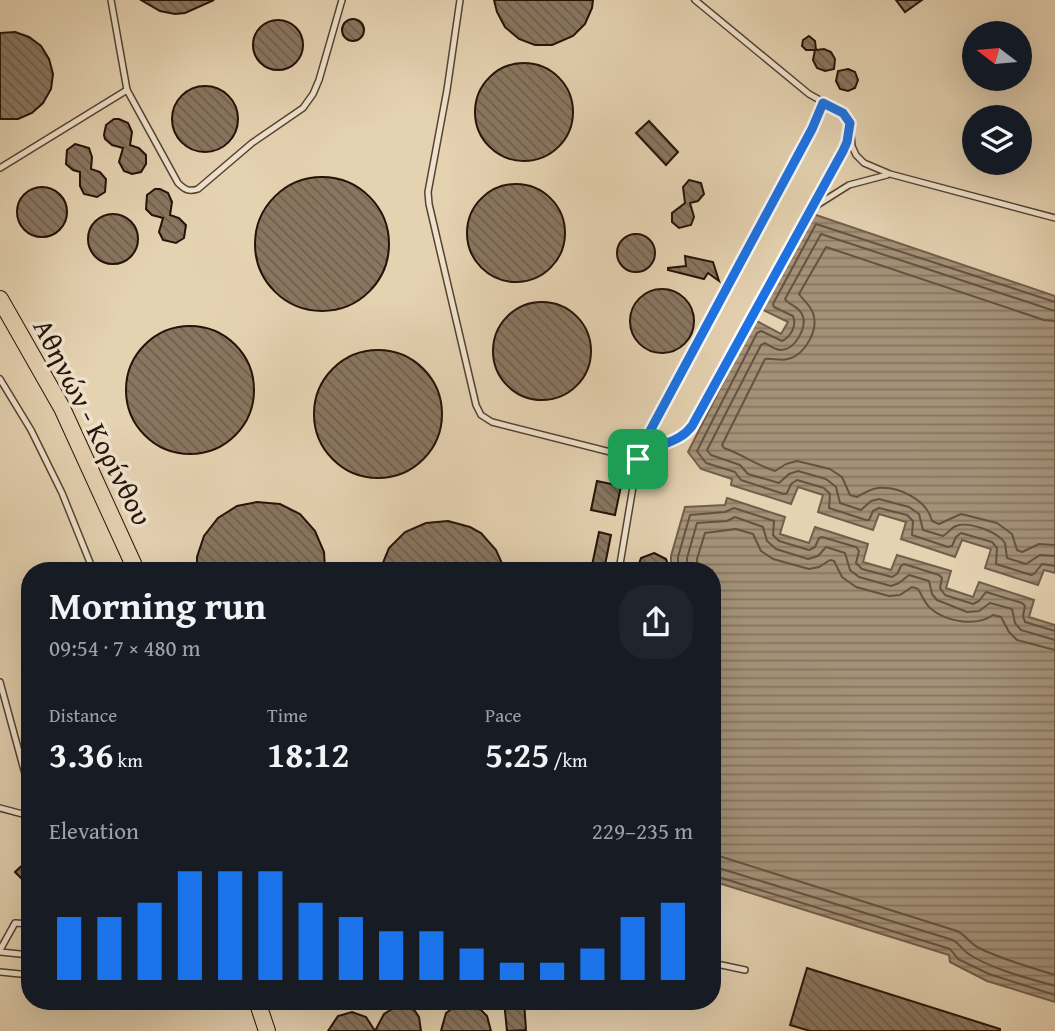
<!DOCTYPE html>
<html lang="en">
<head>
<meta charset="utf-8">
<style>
  body { margin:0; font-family:"Gentium Book Plus",serif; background:#20242c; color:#f1f3f6; height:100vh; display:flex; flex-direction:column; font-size:26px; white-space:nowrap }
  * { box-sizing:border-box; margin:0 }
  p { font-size:23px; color:#9ea1a6 }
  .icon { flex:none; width:38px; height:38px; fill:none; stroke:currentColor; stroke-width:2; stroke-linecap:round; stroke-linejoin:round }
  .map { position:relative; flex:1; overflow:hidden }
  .sheet { position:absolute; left:21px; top:562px; width:700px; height:448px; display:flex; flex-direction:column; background:#171b24; border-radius:28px; box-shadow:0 7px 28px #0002 }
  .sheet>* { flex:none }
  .needle { width:46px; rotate:286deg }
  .buttons { position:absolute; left:962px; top:21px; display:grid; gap:14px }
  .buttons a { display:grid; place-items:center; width:70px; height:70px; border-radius:50%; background:#171b24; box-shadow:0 7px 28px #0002; font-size:35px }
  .pin { position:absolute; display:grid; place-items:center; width:60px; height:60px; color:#fff; margin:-30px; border-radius:14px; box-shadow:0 4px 10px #0006 }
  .round { display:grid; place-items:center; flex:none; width:74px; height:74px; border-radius:28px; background:#20242c }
  .headline { display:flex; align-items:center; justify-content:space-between; height:119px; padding:0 28px }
  h1 { font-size:38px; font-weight:600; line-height:52px }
  .metrics { display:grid; grid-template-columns:repeat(3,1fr); gap:10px; height:119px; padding:7px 28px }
  .metrics div { display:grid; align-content:center }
  .metrics b { font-size:35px; font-weight:600 }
  .metrics small { font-size:19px; font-weight:400 }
  .metrics p { font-size:19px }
  .chart { height:196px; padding:14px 28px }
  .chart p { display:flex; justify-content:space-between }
  .chart svg { width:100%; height:126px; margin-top:7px; stroke:#1a73e8; stroke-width:6 }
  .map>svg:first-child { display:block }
</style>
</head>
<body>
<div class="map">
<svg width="1055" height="1031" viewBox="0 0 1055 1031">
  <defs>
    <pattern id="water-rules" width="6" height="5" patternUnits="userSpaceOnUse" patternTransform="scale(1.75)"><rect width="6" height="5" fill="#a49178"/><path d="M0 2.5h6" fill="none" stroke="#857560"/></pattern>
    <pattern id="building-back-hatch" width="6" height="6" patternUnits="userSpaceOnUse" patternTransform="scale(1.75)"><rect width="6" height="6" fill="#897660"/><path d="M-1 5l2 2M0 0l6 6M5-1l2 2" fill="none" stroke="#705f4d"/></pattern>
  </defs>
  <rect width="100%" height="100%" fill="#e5d2b1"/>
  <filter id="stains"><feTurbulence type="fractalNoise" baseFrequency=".00286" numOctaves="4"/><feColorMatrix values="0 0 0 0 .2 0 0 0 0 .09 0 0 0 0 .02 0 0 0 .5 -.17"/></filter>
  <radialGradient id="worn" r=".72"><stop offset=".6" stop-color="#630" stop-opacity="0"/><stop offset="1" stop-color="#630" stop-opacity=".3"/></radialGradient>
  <g fill="url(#water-rules)" stroke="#725e4b" stroke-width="2">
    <path d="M813,214L1055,296V573L1044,570L1038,585L985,568L991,549L962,540L955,557L901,539L906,522L879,514L873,530L818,512L823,495L798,487L791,504L731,485L732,479L701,469L688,452L755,320L781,334L788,322L761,309Z"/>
    <path d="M727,498L785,517L780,534L809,543L815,527L868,544L863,562L891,570L897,555L951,571L946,588L973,597L979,582L1034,600L1029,617L1055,625V1002L987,981L950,962L949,955L712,881V570H671V556L685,507L725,505Z"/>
  </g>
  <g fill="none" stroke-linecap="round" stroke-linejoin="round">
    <g stroke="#655240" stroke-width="2">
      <path d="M1055,302L816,224L773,304L774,307L793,316C797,325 791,337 782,341L761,331L757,333L697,451L706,463L735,472L741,480L784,494L787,493L791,484L797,480L824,488L830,494L829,508L866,520H869L873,511L879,508L907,515L913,521L912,535L948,547L952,546L956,537L961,533L992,542L997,548L996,564L1031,575L1034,574L1042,564L1055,566"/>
      <path d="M1055,311L821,234L785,299C789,305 798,306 802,314C808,327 795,350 781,350C775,350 770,346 765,343L761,345L707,450L711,455L740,465L748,474L779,483L789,474L798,471L826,479L836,487L840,503L861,510L871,501L879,499L909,507L919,514L923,530L943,536C947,534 951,528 956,526C969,521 998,532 1005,543L1007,558L1026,564L1040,555L1055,556"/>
      <path d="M1055,321L1044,320L826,247L799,294C803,300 810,305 813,313C819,330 805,355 788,359C780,361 772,358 765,359L722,445L724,448C742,454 756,465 775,471L786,464L797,461L830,469L842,477L850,495L857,497C863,494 869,489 878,488C899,486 927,500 932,521L939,524L961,514L997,523L1012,534L1017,550L1022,552L1039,544L1055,545"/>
      <path d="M678,570V557L690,515L725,512L734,508L774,521L773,535L779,541L809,550L815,547L819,538L822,537L856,547L859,551L856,563L862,569L892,577L897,574L901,566L904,564L939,575L942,578L940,588L945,595L973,604L979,601L986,592L1022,603L1025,606L1023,616L1025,622L1055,631"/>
      <path d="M687,570V558L697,523L727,521L735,517L763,527L767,541L776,549L808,559L818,556L826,547L845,553L850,570L859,577L891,586L899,583L909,575L929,581L932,594L937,600L967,612L979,611L990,603L1012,609L1015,623L1021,630L1055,640"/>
      <path d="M697,570V559L705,533L736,529L753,534L761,551L773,559L809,569L819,567L830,560L834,561L842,577L856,587L889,596L900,595L912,587L918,589C922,595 924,602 930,608C946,622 976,627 993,615L1001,617L1009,632L1017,640L1055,650"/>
      <path d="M712,856L722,857L957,931C966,935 970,944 979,948C1003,960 1030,967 1055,975"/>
      <path d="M712,866L953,940C961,945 963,951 970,955C995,970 1027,978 1055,986"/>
      <path d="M712,875L950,949L958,959L989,974L1055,995"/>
    </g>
  </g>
  <g fill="url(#building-back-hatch)" stroke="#261208" stroke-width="2">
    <path d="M141,0H214L185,13L175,14L160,11Z"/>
    <path d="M494,0H593L592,8L585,24L573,36L552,45H535L519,39L505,27L497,12Z"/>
    <path d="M896,0H922L905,12Z"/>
    <circle cx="353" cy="30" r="11"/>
    <circle cx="278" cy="45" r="25"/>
    <path d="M15,32L29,37L41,46L49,59L53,74L51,89L43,103L32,113L18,119H0V33Z"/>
    <path d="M809,36L815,41L816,50L824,49L831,52L835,59L834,69L825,71L817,68L813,60L815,50H806L802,46L803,40Z"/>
    <circle cx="524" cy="112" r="49"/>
    <path d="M848,69L855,72L858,80L855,88L848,91L840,89L836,81L838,71Z"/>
    <circle cx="205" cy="119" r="33"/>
    <path d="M114,119H119L128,123L132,132L130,145L139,148L146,155V164L141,172L132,174L124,171L119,162L123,148L112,145L105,139L104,135L106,125Z"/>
    <path d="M649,121L678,152L666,165L636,133Z"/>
    <path d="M75,144L89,148L92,157L91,169L100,172L106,179L105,192L97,197L84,194L80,186V172L73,170L66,164L67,150Z"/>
    <circle cx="322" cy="244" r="67"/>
    <path d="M689,180L701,183L704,194L698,201L690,203L694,217L691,225L679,228L672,222V213L685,203L683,187Z"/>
    <circle cx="516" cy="233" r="49"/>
    <circle cx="42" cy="212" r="25"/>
    <path d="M155,189H160L168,193L172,202L170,215L179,218L186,225L184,238L176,243L163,240L159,232L163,218L152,215L146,209L147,195Z"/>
    <circle cx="113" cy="239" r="25"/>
    <circle cx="636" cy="253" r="19"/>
    <path d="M685,256L713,262L719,281L708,273L704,279L668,270V268L686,266Z"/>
    <circle cx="662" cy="321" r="32"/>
    <circle cx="542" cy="351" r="49"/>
    <circle cx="190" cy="390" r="64"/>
    <circle cx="378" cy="414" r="64"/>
    <path d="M597,481L621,486L615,515L591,510Z"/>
    <path d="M257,502L280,504L300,514L315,531L324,552L325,570H197V557L204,536L218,518L237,506Z"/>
    <path d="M448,521L470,527L481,533L496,550L505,570H380L389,548L405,532L426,523Z"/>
    <path d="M599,532L611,535L604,570H591Z"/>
    <path d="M654,553L666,559L670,570H637L641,558Z"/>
    <path d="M30,858V887L15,872Z"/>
    <path d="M807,968L1000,1029V1031H810L790,1025Z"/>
    <path d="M504,1001H524L526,1030L507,1031Z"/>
    <path d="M466,1004L481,1010L487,1016L491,1031H441L446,1013L453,1008Z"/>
    <path d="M397,1006L409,1007L415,1011L419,1017L421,1031H328L338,1016L352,1012L366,1017L375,1031L384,1014Z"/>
  </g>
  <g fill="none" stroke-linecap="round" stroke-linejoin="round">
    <g stroke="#564232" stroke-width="8">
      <g id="service">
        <path d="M111,0L127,90L178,183C185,190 189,192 198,189L252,143L303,108L313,94L319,80L342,0"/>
        <path d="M460,0L447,90L428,192L429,204L476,405L481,415L492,422L638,459C652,444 669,445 685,435L843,151L847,142L850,123"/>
        <path d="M695,0L809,94L843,113L850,123L852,146L856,155L864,163L890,174L1055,218"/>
        <path d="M0,168L127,90"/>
        <path d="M814,207L849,185L887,175"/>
        <path d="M0,379L31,430L62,493L93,570"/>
        <path d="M619,570L635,475L643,447L812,129L823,103"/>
        <path d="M0,682L30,792"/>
        <path d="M30,804V817"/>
        <path d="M0,808L30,816"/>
        <path d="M0,950L15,923L30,924"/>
        <path d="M0,952L30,955"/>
        <path d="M712,963L745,970"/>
        <path d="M0,972L30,975"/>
      </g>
    </g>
    <g stroke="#261208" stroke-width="18">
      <g id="primary">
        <path d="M0,299L62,408L136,570"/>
        <path d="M257,1001L267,1031"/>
      </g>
    </g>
    <use href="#service" stroke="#eee2cc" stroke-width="5"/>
    <use href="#primary" stroke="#e5d2b1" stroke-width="16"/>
  </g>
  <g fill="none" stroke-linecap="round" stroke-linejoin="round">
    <g stroke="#fff" stroke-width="14">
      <path id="route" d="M823,103L843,113L850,123L847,142L843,151L692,426C678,445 655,442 638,459L650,431L812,129Z"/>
    </g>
    <use href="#route" stroke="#1a73e8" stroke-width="9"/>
  </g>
  <g text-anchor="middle" stroke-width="7" stroke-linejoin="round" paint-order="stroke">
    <g font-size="28" fill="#261208" stroke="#eee2cc">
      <text transform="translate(93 422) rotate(63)" y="10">Αθηνών - Κορίνθου</text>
    </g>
  </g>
  <rect width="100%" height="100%" filter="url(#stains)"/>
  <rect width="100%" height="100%" fill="url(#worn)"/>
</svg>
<div class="buttons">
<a><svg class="needle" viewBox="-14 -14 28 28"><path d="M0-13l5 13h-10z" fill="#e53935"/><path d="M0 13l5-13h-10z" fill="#9ea1a6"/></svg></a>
<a><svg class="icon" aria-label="layers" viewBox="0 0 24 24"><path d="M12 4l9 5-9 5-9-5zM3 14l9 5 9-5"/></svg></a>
</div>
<div class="pin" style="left:638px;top:459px;background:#1e9e55"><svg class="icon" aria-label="arrive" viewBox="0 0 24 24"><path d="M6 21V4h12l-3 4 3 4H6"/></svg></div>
<section class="sheet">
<div class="headline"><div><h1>Morning run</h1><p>09:54 · 7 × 480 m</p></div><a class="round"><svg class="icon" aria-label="share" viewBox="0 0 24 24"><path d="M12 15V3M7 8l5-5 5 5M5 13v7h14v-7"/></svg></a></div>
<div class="metrics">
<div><p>Distance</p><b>3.36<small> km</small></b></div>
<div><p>Time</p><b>18:12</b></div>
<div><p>Pace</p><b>5:25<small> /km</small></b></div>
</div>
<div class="chart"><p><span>Elevation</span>229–235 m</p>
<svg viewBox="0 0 160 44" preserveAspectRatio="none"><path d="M5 44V22M15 44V22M25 44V17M35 44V6M45 44V6M55 44V6M65 44V17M75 44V22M85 44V27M95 44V27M105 44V33M115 44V38M125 44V38M135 44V33M145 44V22M155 44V17"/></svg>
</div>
</section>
</div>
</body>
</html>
